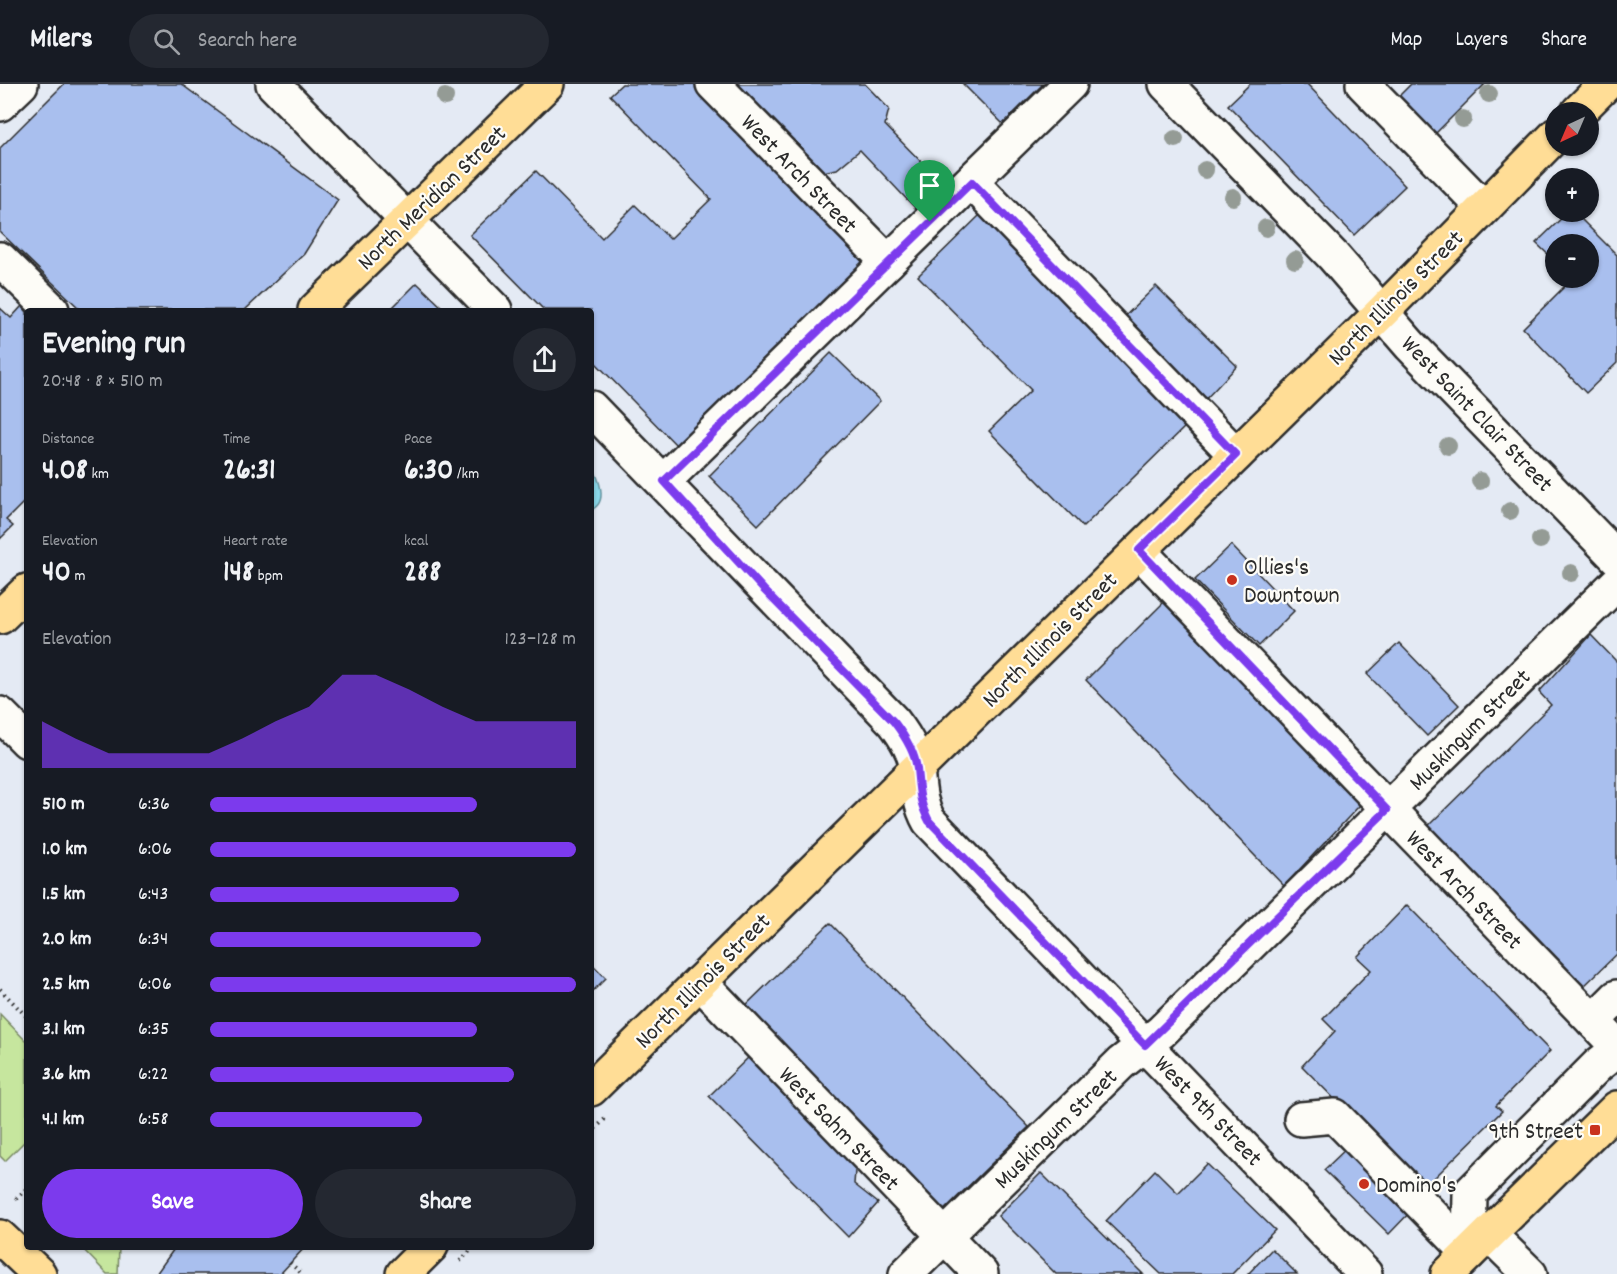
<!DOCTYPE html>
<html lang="en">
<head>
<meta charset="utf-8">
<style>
  body { margin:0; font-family:Dekko,sans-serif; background:#242831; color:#f1f3f6; height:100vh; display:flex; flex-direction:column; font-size:22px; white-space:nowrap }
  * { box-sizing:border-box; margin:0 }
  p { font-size:20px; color:#9ea1a6 }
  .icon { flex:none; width:33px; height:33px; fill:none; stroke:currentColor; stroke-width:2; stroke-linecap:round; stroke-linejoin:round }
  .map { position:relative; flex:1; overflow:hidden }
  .details { position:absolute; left:24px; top:224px; width:570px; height:942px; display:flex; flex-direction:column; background:#171b24; border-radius:6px; box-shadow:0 2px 4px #0004 }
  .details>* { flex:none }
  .needle { width:39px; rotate:224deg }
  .controls { position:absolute; left:1545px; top:18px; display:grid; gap:12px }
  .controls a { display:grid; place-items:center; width:54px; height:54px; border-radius:50%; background:#171b24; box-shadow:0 2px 4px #0004; font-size:30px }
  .pin { position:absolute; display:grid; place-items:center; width:51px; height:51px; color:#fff; margin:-62px -26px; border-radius:50% 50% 50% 0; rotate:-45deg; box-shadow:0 0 6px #0007 }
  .pin .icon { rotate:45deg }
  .round { display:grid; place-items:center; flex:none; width:63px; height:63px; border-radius:32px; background:#242831 }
  .overview { display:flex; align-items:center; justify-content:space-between; height:102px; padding:0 18px }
  h1 { font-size:33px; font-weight:700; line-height:45px }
  .stats { display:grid; grid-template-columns:repeat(3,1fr); gap:9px; height:102px; padding:6px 18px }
  .stats div { display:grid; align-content:center }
  .stats b { font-size:30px; font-weight:700 }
  .stats small { font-size:16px; font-weight:400 }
  .stats p { font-size:16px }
  .chart { height:168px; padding:12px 18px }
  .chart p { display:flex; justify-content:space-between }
  .chart svg { width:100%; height:108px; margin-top:6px; fill:#7c3aed; opacity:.7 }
  .primary-button { display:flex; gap:12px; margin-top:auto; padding:12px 18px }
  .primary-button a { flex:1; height:69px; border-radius:36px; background:#7c3aed; color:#fff; font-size:24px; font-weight:700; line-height:69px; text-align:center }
  .primary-button a+a { background:#242831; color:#f1f3f6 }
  ul { padding:0 18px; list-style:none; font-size:20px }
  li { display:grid; grid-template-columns:96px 72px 1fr; align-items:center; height:45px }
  li i { height:15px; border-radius:8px; background:#7c3aed }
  header { display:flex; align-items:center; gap:36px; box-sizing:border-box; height:84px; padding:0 30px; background:#171b24; border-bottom:2px solid #363941 }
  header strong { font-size:28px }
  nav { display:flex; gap:33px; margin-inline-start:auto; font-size:21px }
  .search { width:420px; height:54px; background:#242831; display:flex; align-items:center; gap:15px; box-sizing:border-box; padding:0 21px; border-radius:33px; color:#9ea1a6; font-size:22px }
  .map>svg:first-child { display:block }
</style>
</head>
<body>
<header>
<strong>Milers</strong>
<div class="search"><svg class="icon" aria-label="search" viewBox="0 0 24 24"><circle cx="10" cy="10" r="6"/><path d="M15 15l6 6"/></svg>Search here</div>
<nav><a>Map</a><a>Layers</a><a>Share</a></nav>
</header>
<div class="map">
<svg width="1617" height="1190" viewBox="0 0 1617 1190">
  <rect width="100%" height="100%" fill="#e4eaf4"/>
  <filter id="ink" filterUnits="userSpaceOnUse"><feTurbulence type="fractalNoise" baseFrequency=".0167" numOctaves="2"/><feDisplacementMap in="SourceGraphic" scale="12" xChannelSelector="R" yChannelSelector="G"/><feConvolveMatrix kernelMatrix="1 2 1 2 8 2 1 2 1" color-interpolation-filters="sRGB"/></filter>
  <g filter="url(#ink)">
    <g fill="#c6e69e" stroke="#788864" stroke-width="1.5">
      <path d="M0,930L27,958V1055L5,1077L0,1072Z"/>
      <path d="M81,1163H119L118,1190H107Z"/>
    </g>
    <path fill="#8cd9eb" stroke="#65939e" stroke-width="1.5" d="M591,381C599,394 609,418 591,426Z"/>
    <g fill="#a9bfee" stroke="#2b2b2b" stroke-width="1.5">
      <path d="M64,0H181L338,116L304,170L245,226H81L0,148V64Z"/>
      <path d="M622,0H701L871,173L678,363L591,274V226H544L470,151L536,87L602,154L635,121L670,155L711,115L610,11Z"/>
      <path d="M733,0H865L889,25L885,41L942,99L916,125L860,66L837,85L818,89Z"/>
      <path d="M963,0H1043L1003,40Z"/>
      <path d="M1250,0H1307L1405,102L1354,151L1228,21Z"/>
      <path d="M1411,0H1485L1428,57L1391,20Z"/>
      <path d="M1568,128H1574L1617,171V279L1586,309L1523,244L1572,195L1571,194H1588V160H1556V178L1536,159Z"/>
      <path d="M982,129L1188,340L1083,443L989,347L1031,306L918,192Z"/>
      <path d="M417,199L445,226H390Z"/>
      <path d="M1156,202L1237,282L1201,320L1119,238Z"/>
      <path d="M22,222L27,228V415L6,436L13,442L0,455V224L11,234Z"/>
      <path d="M831,269L880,317L758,441L709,392Z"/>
      <path d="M1231,461L1294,527L1259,562L1195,496Z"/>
      <path d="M1164,518L1360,721L1284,802L1086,596Z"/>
      <path d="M1591,551L1617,578V870L1582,904L1428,742L1551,621L1539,608Z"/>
      <path d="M1399,559L1459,621L1427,652L1367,590Z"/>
      <path d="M1407,821L1550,967L1496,1022L1502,1027L1423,1105L1302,982L1335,947L1323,935L1371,886L1357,873Z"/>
      <path d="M830,839L1029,1043L942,1128L743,924Z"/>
      <path d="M591,879L606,894L591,909Z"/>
      <path d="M753,969L856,1074L854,1100L878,1119L848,1153L709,1012Z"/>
      <path d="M1350,1061L1414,1124L1389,1150L1324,1086Z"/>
      <path d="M1207,1080L1275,1146L1232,1190H1161L1106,1137L1155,1086L1178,1109Z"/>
      <path d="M1041,1089L1143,1190H1056L998,1132Z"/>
      <path d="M176,1162H306L280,1190H156Z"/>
      <path d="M1272,1165L1297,1190H1248Z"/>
    </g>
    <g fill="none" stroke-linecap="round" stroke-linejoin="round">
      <g stroke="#2b2b2b" stroke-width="38">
        <g id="minor">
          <path d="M273,0L495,226"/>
          <path d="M713,0L888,178"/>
          <path d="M1166,0L1333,172L1410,261L1617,474"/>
          <path d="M1363,0L1484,124"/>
          <path d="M0,20L21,0"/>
          <path d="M972,98L1236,371"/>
          <path d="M0,175L52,226"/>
          <path d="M591,324L894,638C904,651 915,668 917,685C919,704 919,719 929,737L1365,1190"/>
          <path d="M664,397L1070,0"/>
          <path d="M1139,467L1617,962"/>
          <path d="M0,630L27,657"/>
          <path d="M700,898L981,1190"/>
          <path d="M1593,937L1617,913"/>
          <path d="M1301,1035L1335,1032L1469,1169"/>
          <path d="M1489,1150L1530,1190"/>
          <path d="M1469,1169L1470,1109L1598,981L1617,966"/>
          <path d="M906,1190L1121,979L1161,948L1617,499"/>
        </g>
      </g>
      <g stroke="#2b2b2b" stroke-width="38">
        <g id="major">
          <path d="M1578,28L1606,0"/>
          <path d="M315,226L547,0"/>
          <path d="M0,533L27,507"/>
          <path d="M591,1005L1383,227L1556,51"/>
          <path d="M0,1153L39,1190"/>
          <path d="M403,1190L431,1162"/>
          <path d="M1448,1190L1617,1024"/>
        </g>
      </g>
      <g stroke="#2b2b2b" stroke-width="4" stroke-dasharray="1.5 4.5" stroke-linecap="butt">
        <path d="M0,905L27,933"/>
        <path d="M591,1049L605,1035"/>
        <path d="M16,1115L27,1104"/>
        <path d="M460,1177L475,1162"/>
        <path d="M290,1179L302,1190"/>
      </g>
      <use href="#minor" stroke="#fdfcf7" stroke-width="33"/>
      <use href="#major" stroke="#ffdd96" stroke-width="33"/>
    </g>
    <g fill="#949b95">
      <circle cx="1489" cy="10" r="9"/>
      <circle cx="445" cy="13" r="9"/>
      <circle cx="1463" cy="35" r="9"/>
      <circle cx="1175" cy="55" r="9"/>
      <circle cx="1205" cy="86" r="9"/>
      <circle cx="1233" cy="113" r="9"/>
      <circle cx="1266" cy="144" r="9"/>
      <circle cx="1295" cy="176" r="9"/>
      <circle cx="1448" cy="362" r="9"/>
      <circle cx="1480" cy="397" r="9"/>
      <circle cx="1510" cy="427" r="9"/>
      <circle cx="1540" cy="456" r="9"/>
      <circle cx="1571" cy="489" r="9"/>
    </g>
  </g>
  <g fill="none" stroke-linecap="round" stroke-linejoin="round" filter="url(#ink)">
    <g stroke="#fff" stroke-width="12">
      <path id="route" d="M972,98L1236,371L1139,466L1387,726L1145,961L929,737C919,719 919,704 917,685C915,668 904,651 894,638L764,506L664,397Z"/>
    </g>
    <use href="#route" stroke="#7c3aed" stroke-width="8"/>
  </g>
  <g fill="#c8321e" stroke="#fdfcf7" stroke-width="2">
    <circle cx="1232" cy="496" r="6"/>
    <rect x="1589" y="1040" width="12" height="12" rx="3"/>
    <circle cx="1364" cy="1100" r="6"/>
  </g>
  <g text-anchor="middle" stroke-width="4.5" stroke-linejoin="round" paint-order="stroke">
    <g font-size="24" fill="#2b2b2b" stroke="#fdfcf7">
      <text transform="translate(800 89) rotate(46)" y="8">West Arch Street</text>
      <text transform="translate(431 113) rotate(-44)" y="8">North Meridian Street</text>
      <text transform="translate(1395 213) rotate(-45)" y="8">North Illinois Street</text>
      <text transform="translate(1478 329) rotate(46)" y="8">West Saint Clair Street</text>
      <text transform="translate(1049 555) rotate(-45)" y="8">North Illinois Street</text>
      <text transform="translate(1469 645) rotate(-45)" y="8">Muskingum Street</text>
      <text transform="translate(1465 805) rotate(46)" y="8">West Arch Street</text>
      <text transform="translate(702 896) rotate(-45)" y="8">North Illinois Street</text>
      <text transform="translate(1209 1026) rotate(46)" y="8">West 9th Street</text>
      <text transform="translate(840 1044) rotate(46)" y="8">West Sahm Street</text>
      <text transform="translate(1055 1044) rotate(-44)" y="8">Muskingum Street</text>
    </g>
    <g font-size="24" fill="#2b2b2b" stroke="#fdfcf7" text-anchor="start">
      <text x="1244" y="490">Ollies's<tspan x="1244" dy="28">Downtown</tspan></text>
      <text x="1583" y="1054" text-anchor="end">9th Street</text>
      <text x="1376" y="1108">Domino's</text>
    </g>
  </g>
</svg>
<div class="controls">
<a><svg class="needle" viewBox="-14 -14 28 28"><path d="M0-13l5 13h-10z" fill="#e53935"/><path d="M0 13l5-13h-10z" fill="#9ea1a6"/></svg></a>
<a>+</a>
<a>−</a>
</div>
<div class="pin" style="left:930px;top:138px;background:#1e9e55"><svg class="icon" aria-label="arrive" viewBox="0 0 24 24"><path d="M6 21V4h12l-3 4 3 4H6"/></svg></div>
<section class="details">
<div class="overview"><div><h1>Evening run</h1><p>20:48 · 8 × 510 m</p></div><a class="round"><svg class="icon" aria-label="share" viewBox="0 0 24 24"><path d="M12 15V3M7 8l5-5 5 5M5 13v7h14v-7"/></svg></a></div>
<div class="stats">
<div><p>Distance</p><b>4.08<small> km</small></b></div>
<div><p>Time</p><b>26:31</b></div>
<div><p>Pace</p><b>6:30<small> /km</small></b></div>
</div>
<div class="stats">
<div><p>Elevation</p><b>40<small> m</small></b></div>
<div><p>Heart rate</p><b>148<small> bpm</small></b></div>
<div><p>kcal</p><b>288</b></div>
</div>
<div class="chart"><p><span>Elevation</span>123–128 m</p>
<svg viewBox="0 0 160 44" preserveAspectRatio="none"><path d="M0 44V25L10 32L20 38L30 38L40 38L50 38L60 32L70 25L80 19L90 6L100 6L110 12L120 19L130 25L140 25L150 25L160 25V44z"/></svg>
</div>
<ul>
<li><b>510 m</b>6:36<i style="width:73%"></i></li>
<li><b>1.0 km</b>6:06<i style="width:100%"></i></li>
<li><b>1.5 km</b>6:43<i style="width:68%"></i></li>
<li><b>2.0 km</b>6:34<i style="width:74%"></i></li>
<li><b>2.5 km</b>6:06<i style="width:100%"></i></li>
<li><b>3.1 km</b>6:35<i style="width:73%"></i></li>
<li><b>3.6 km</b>6:22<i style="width:83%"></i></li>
<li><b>4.1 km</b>6:58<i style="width:58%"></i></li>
</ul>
<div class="primary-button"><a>Save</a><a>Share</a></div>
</section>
</div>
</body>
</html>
